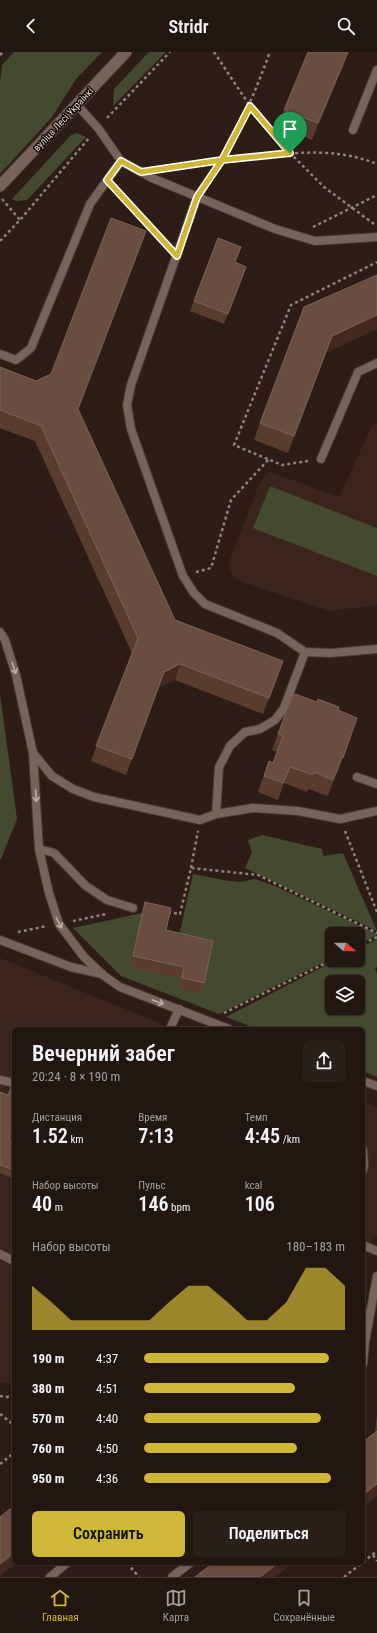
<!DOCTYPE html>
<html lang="ru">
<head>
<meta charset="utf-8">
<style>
  body { margin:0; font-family:"Roboto Condensed",sans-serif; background:#2a1f19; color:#f1f3f6; height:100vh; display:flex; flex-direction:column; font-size:15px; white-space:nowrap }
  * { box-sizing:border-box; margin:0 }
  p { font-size:13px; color:#a29f9f }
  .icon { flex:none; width:22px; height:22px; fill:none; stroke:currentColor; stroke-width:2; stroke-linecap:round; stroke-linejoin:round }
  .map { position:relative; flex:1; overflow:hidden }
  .sheet { position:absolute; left:12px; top:975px; width:353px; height:538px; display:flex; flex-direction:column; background:#221610; border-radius:6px; box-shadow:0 1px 3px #0004,0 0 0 1px #3f3530 }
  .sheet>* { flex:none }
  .needle { width:26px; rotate:111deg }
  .buttons { position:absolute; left:325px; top:875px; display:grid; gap:8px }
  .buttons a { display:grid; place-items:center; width:40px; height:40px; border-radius:6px; background:#221610; box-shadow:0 1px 3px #0004,0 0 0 1px #3f3530; font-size:20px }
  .pin { position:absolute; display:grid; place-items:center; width:34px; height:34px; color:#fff; margin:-41px -17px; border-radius:50% 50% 50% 0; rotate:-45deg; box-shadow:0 0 4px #0007 }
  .pin .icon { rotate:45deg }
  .round { display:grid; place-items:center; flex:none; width:42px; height:42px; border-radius:6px; background:#2a1f19 }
  .overview { display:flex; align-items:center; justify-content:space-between; height:68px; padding:0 20px }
  h1 { font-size:22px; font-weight:600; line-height:30px }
  .metrics { display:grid; grid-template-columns:repeat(3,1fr); gap:6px; height:68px; padding:4px 20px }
  .metrics div { display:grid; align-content:center }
  .metrics b { font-size:20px; font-weight:600 }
  .metrics small { font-size:11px; font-weight:400 }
  .metrics p { font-size:11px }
  .chart { height:112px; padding:8px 20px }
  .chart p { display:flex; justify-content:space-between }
  .chart svg { width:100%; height:72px; margin-top:4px; fill:#cfb837; opacity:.7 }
  .action { display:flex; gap:8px; margin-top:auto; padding:8px 20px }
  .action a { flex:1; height:46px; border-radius:6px; background:#cfb837; color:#111; font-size:16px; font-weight:600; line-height:46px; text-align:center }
  .action a+a { background:#2a1f19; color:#f1f3f6 }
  ul { padding:0 20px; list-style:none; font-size:13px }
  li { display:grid; grid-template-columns:64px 48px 1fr; align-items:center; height:30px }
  li i { height:10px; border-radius:5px; background:#cfb837 }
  header { display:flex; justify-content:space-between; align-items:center; height:52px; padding:0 20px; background:#221610; font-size:18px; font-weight:600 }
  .dock { display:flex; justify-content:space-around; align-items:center; height:56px; border-top:1px solid #3f3530; background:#221610; font-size:11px; color:#a29f9f }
  .dock a { display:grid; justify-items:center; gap:2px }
  .dock .current { color:#cfb837 }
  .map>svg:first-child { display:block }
</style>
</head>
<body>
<header><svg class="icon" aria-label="back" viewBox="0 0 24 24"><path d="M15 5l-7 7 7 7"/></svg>Stridr<svg class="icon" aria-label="search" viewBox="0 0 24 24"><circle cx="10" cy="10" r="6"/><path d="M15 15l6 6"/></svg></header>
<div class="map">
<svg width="377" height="1525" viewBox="0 0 377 1525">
  <rect width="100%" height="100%" fill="#2e1d16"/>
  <g fill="#3b241b">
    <path d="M377,372V553L330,559L234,527L228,513L260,430L270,420L339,445L372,374Z"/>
    <path d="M0,906L174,977H14V1331H0Z"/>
    <path d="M363,1050L377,1055V1183L363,1197Z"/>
  </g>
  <g fill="#444a30" fill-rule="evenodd">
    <path d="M14,0H102L76,27L52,65L0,122V30L2,13Z"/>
    <path d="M149,0H166L113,54L114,37Z"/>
    <path d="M77,81L86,85L27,148L16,149L12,147L71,83Z"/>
    <path d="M270,434L377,476V524L253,476Z"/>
    <path d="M0,642L17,767L1,807H0Z"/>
    <path d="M262,783L322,797L323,804L343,801L377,879L245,816L252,800L248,788Z"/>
    <path d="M193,822L229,829L241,830L255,827L275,834L377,882V883L358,893V882H332V906L219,962L121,924L73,876L142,861L181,926L199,942L177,892Z"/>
    <path d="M377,887V915L375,916L377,922V1025L363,1019V977H257L226,965L336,908H358V897ZM332,930H358V956H332Z"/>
  </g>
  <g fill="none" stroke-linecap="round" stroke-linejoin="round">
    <g stroke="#473935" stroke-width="10">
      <g id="service">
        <path d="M77,53L98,76L121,109L152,126L275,177L315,189L377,185"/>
        <path d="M353,78L377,18"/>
        <path d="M197,145L131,333L127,353L131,377L183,524L194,541L205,552L277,581L305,600L331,601L377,597"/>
        <path d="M0,302L16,308L31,296L90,152L121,109"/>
        <path d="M321,407L358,320L377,311"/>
        <path d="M0,580L5,588L16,623L33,701L39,797L49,841L59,872L84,905L103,923L120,935L229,977"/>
        <path d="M33,701L52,724L73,737L94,745L200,768L216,762L253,756L298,759L340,767L377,759"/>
        <path d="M357,725L377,732"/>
        <path d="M216,762L219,715L230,694L245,680L260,677L275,668L284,656L305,600"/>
        <path d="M39,797L54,801L86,834L107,848L133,856"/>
        <path d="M0,888L71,915L102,922"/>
        <path d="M170,977L179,957"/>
        <path d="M0,1028L14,1031"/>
        <path d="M363,1029L377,1034"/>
        <path d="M363,1098L364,1113L363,1118"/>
        <path d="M363,1193L377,1199"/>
        <path d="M0,1202L14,1209"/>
        <path d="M363,1312L365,1290L377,1224"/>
        <path d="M50,1525L67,1511"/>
        <path d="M172,1525L190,1511"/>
      </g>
    </g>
    <g stroke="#473935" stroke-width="13">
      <path id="tertiary" d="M0,134L126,0"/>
    </g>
    <g stroke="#90827c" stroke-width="2.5" stroke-dasharray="3 3" stroke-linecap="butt">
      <path d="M214,0L250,54L290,101L324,135L374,172"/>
      <path d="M0,3L3,0"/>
      <path d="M107,66L170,0"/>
      <path d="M164,116C195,112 225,108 256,105C297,100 338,96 377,112"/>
      <path d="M205,134C234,91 252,48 270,0"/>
      <path d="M115,138L167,193"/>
      <path d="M2,147L20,168"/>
      <path d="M313,175L377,143"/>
      <path d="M0,189L20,168L89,86"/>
      <path d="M308,409L282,413L234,393L291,253L377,210"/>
      <path d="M196,520L211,516L231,448L269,407"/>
      <path d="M345,779L377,860"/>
      <path d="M191,816L198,779"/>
      <path d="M168,860L180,862L191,816L258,823L377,881"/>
      <path d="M73,869L106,862"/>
      <path d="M18,880L47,874"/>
      <path d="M358,894L377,885"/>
      <path d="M224,961L332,908"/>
      <path d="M0,1344L7,1345L14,1343"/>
      <path d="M0,1362L14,1373"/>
      <path d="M0,1412L14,1401"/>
      <path d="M373,1503L377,1509"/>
      <path d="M363,1510L377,1499"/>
      <path d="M127,1511L139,1525"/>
      <path d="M344,1525L362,1511"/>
    </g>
    <use href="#service" stroke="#78635b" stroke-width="8"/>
    <use href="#tertiary" stroke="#78635b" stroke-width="11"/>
  </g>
  <g fill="#5a3c2f">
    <path d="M349,0L312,88L278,74L284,58Z"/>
    <path d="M218,186L235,210L246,215L224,272L190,259Z"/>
    <path d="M326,301L288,401L254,388L260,371Z"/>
    <path d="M0,315L78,357L175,568L283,609L263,662L175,628L159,635L126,723L91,709L132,601L35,389L0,376Z"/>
    <path d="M338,658L357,666L337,722H336L328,744L308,737L307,740L284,731L278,748L258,740L269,709L273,711L277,700L272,698L278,682Z"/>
    <path d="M145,850L166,878L204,931L200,942L178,937L181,926L130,915L142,861Z"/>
    <path d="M0,1040L9,1086L14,1088V1127L0,1121Z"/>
    <path d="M377,1362V1444L363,1455V1390L375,1381Z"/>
  </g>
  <g fill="#42281e">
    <path d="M348,0H349L312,88L318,71Z"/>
    <path d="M377,263V277L326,301L288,401L332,284Z"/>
    <path d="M180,612L175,628L159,635L126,723L164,620Z"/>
    <path d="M377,1432V1444L363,1455V1443Z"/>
    <path d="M14,1501V1511H17L0,1524V1512Z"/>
    <path d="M278,1511H293L275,1525H260Z"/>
  </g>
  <g fill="#694d41" stroke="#7c6258">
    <path d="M308,0H348L318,71L284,58Z"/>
    <path d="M111,166L146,179L78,357L175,568L283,609L269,646L180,612L164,620L132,707L96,694L138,586L41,374L0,358V315L36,329L51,322Z"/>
    <path d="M218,186L241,195L235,210L246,215L228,262L194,249Z"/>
    <path d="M377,223V263L332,284L294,384L260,371L304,255Z"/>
    <path d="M295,642L317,650L318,647L339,655L338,658L357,666L343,706L342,705L333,728L314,720L313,723L290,715L283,731L264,724L269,709L273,711L283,684L278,682L291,647Z"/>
    <path d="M145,850L171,856L166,878L213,889L204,931L182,926L184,915L133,904Z"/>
    <path d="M12,1033L14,1034V1073L9,1086L14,1088V1118L0,1113V1040L8,1043Z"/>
    <path d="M377,1379V1432L363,1443V1390Z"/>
    <path d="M14,1454V1501L0,1512V1465Z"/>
    <path d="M213,1511H278L260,1525H195Z"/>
  </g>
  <defs><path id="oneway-shaft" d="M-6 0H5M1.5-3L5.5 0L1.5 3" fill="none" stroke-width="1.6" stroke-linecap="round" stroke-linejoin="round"/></defs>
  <g stroke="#beafa9">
    <use href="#oneway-shaft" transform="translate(14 616) rotate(72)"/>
    <use href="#oneway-shaft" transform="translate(36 744) rotate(86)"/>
    <use href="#oneway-shaft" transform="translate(59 871) rotate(62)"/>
    <use href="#oneway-shaft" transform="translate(158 950) rotate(20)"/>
  </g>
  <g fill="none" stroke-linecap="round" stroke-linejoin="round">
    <g stroke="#fff" stroke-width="8">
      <path id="route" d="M290,101L222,108L197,145L177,204L107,128L121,109L141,120L222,108L250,54L290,101"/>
    </g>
    <use href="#route" stroke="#cfb837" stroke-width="5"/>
  </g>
  <g text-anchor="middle" stroke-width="3" stroke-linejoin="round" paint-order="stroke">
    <g font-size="10" fill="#e4d8d3" stroke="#110907">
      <text transform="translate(63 67) rotate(-47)" y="4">вуліца Лесі Украінкі</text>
    </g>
  </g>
</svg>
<div class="buttons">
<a><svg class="needle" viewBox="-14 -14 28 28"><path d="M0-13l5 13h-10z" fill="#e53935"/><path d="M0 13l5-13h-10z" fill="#a29f9f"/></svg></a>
<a><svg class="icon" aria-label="layers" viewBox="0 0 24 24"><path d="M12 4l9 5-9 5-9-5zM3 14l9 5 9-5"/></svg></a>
</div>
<div class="pin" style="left:290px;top:101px;background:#1e9e55"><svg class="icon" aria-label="arrive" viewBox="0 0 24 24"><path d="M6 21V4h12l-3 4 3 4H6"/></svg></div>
<section class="sheet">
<div class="overview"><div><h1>Вечерний забег</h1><p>20:24 · 8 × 190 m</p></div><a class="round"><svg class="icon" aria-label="share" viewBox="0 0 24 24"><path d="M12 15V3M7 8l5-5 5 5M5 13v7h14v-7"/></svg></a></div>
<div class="metrics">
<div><p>Дистанция</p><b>1.52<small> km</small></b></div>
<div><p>Время</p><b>7:13</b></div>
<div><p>Темп</p><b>4:45<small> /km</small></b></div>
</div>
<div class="metrics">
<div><p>Набор высоты</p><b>40<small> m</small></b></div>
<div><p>Пульс</p><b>146<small> bpm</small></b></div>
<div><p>kcal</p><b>106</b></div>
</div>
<div class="chart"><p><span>Набор высоты</span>180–183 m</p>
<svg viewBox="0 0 160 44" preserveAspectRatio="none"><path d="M0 44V17L10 27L20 38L30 38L40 38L50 38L60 38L70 27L80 17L90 17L100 27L110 38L120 38L130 27L140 6L150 6L160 17V44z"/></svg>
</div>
<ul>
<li><b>190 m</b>4:37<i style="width:92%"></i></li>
<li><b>380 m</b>4:51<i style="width:75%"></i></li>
<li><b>570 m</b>4:40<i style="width:88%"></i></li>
<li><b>760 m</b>4:50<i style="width:76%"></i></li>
<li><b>950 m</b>4:36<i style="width:93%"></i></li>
</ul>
<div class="action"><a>Сохранить</a><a>Поделиться</a></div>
</section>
</div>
<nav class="dock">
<a class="current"><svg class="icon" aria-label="home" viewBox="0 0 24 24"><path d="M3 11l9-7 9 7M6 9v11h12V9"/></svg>Главная</a>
<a><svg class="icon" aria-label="map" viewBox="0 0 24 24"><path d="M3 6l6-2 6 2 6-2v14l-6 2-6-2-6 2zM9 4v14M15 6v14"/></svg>Карта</a>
<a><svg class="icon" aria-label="saved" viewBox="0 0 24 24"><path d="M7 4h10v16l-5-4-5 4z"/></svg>Сохранённые</a>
</nav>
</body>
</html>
